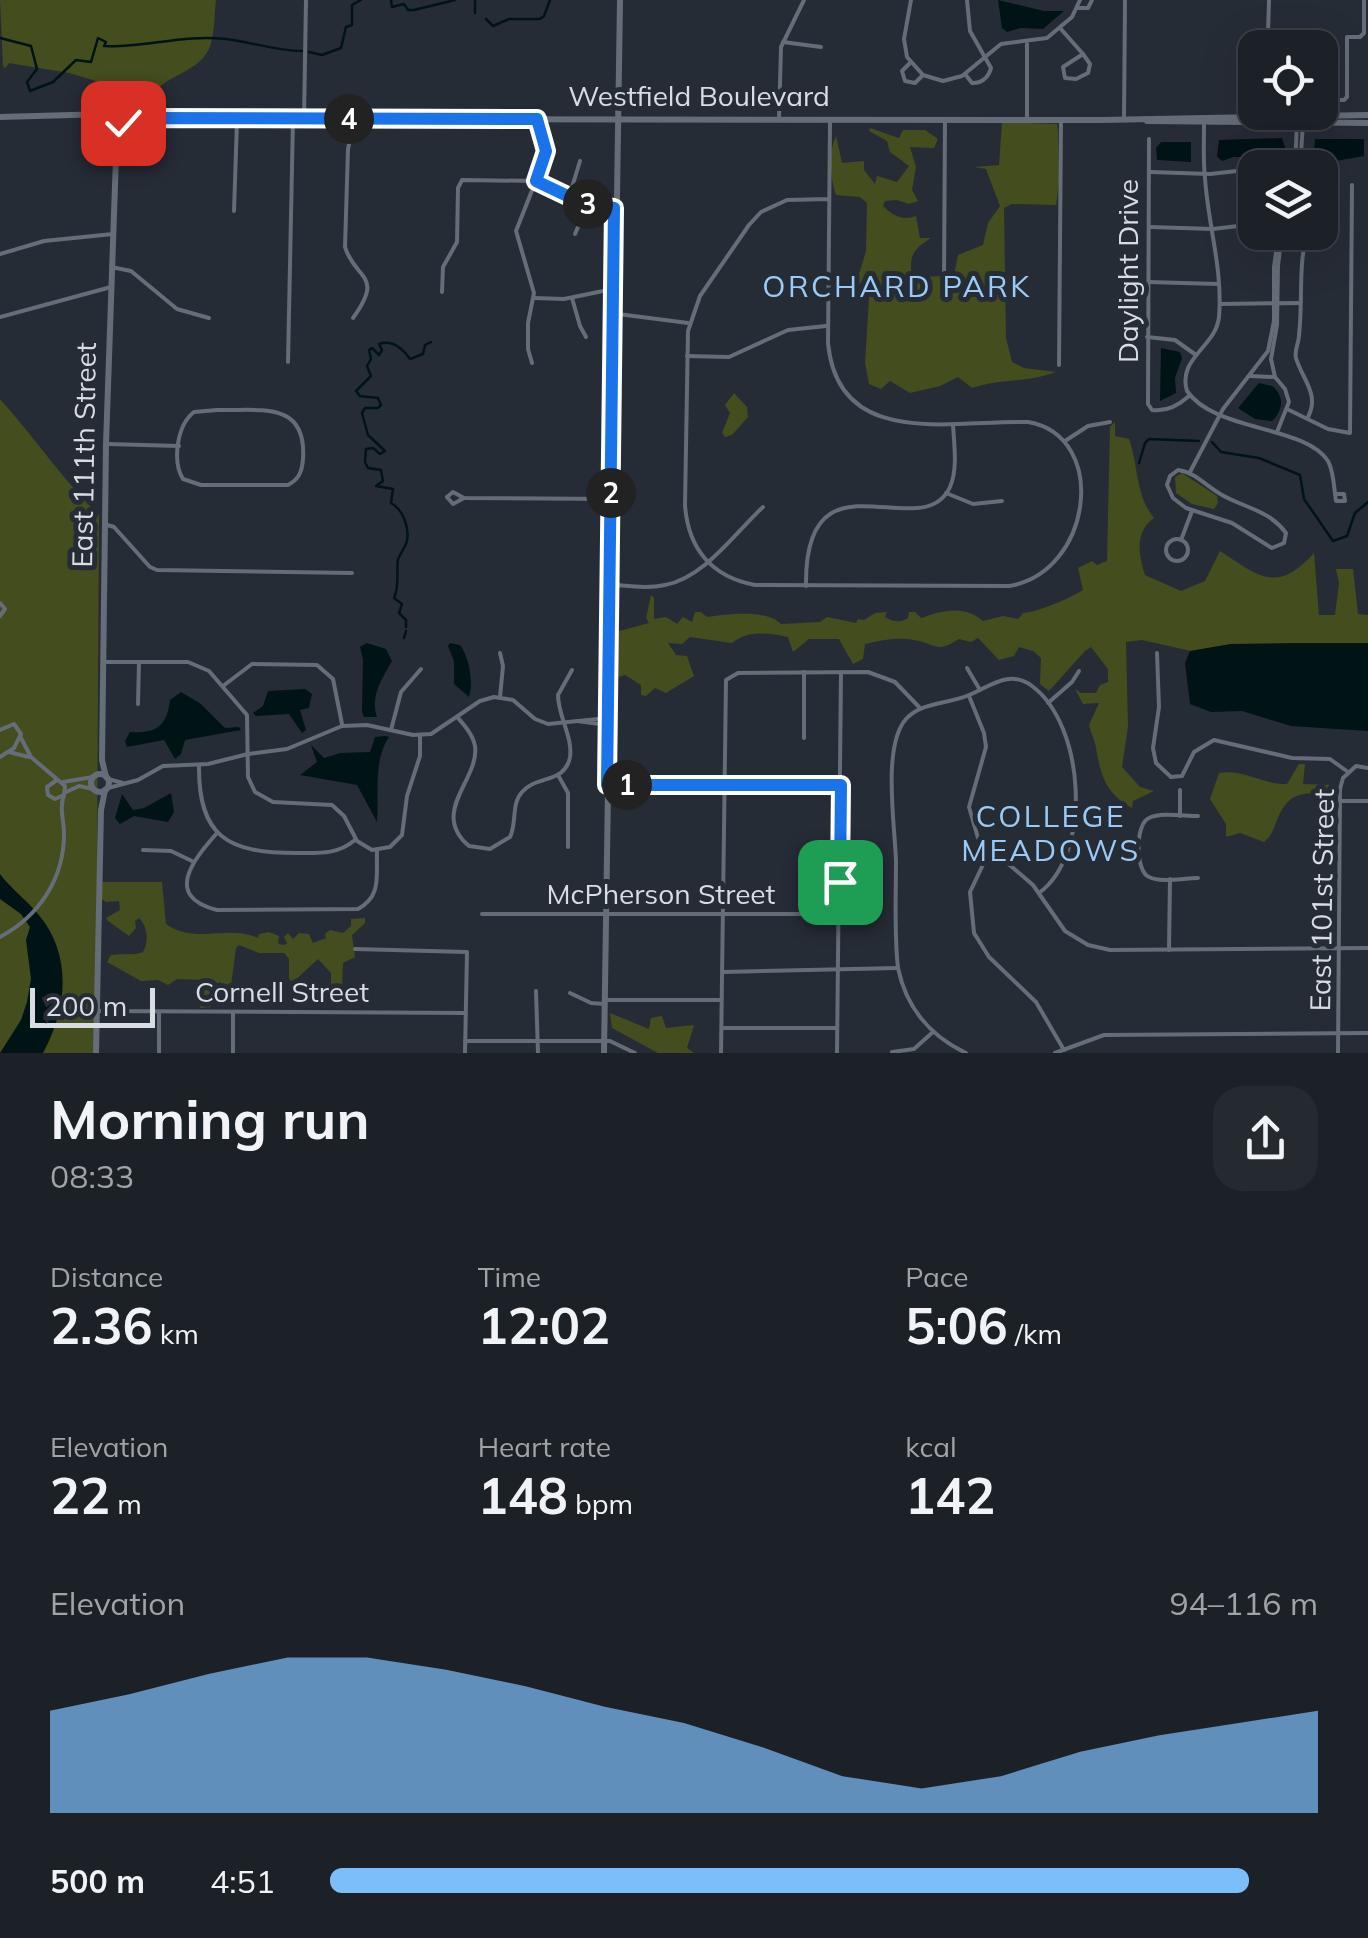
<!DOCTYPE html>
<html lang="en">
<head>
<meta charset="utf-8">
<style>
  body { margin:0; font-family:Mulish,sans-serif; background:#252930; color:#f1f3f6; height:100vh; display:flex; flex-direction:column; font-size:38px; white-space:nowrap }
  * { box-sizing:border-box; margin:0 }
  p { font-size:32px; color:#a0a3a8 }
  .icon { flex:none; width:55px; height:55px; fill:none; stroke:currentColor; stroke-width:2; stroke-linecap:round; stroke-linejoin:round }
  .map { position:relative; height:1053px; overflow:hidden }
  .sheet { display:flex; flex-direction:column; background:#1c2128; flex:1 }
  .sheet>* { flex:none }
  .controls { position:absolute; left:1238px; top:30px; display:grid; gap:20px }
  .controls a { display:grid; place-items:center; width:100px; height:100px; border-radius:20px; background:#1c2128; box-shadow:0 10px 40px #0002,0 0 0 2px #3a3e45; font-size:50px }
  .scale { position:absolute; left:30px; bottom:25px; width:125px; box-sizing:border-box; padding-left:10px; border:5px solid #d8dce3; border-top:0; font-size:28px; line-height:35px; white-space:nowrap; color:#d8dce3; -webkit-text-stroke:8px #262c36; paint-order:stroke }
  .pin { position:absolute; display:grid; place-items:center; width:85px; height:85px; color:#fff; margin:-42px; border-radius:20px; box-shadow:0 5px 15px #0006 }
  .km { position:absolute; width:50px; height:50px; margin:-25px; border-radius:50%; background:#222; color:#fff; font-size:28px; line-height:50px; text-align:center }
  .round { display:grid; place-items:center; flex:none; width:105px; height:105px; border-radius:30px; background:#252930 }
  .overview { display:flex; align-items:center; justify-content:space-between; height:170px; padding:0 50px }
  h1 { font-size:55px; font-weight:700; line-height:75px }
  .stats { display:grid; grid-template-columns:repeat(3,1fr); gap:15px; height:170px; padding:10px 50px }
  .stats div { display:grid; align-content:center }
  .stats b { font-size:50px; font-weight:700 }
  .stats small { font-size:28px; font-weight:400 }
  .stats p { font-size:28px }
  .chart { height:280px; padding:20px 50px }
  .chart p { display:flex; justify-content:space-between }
  .chart svg { width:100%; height:180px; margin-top:10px; fill:#7cbef9; opacity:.7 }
  ul { padding:0 50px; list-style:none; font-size:32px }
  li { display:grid; grid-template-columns:160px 120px 1fr; align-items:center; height:75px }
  li i { height:25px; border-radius:12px; background:#7cbef9 }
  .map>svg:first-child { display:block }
</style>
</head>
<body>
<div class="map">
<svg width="1368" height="1053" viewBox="0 0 1368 1053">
  <rect width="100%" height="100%" fill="#262c36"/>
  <g fill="#444d1d">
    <path d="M0,0H216C214,15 215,35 209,49C196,75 161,75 149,100L119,95L93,80L69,73L9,63L5,68L3,66Z"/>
    <path d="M1002,122L1057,124L1058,131L1059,184L1056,205L1012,204L1004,208L1006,338L1012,362L1024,368L1056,372C1027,383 1001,378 972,388L958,377L940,386L910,393L890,381L881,389L869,384L865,363L870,282L856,284L866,251L867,203L860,197L836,195C830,178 828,152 836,136L842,163L864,161V170L875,184L877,176L897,182L909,166L890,152L887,141L869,131L870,128L899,138L903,130H925L938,139L934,148L910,147L916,167L912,190L918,201L909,204L897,200L885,201L883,206C893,216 903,221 916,216L920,238H931C912,250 909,256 912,278L954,275L958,255L983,245L988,223L1000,206L986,169L974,167L999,165Z"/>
    <path d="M734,393L747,407L748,417L732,435L725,437L722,433L730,413L725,405Z"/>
    <path d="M0,399C35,438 61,478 99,515L96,1053H0Z"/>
    <path d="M1115,422V436L1129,439C1139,467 1135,494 1154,518C1135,531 1138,555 1145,575L1181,591L1205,581L1220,551C1260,577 1277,594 1314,553L1319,615H1335L1339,583L1336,569H1353L1358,614L1368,615V643L1231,644L1191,651L1142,640L1126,642L1128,727L1122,767L1140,787L1154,791L1133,801L1132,808C1106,793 1101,777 1096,748C1095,741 1091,733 1089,725L1099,703L1083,704L1075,689L1081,693H1096L1100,685L1108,682V669L1091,647L1085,651L1049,691L1040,684L1041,658L1033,651L1019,647L1014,656L999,660L978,638L971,642L959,639C935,654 938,644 914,640C897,637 882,640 865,644L863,659L853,664L839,639H809L793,652L788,637C769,633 748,630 732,643L690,637L682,644L668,643L676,655L687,656L694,676L666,693L655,688L646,696L641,695V685L625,675L619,677L614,670L616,632L649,623L646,618L651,595L654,598V619L666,617L677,624L683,617L692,622L695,612H701L707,617C727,614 766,609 781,624L820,622L827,617L856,623L858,619L864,620L875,613L887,612L885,617C893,622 900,623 908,618L909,612H915L921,618C941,611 963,604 983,621L1003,616L1018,619L1023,613C1035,613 1071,598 1083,590L1078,568L1092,561L1097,565L1107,561L1110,427Z"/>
    <path d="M1182,473L1217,496L1218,503L1214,509L1192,504L1176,493L1175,477Z"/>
    <path d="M1299,764H1305L1303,784L1333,785V793C1303,794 1290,789 1277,820C1273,830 1272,835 1264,842L1240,833L1226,837V824L1210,799L1219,773C1245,769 1263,785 1287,784Z"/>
    <path d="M100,882H162L166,924C195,945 229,924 258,938L259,934L269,932L279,936L278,943L282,945L287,944L284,937L288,933L293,939L299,933L309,934L313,943L326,938L325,934L330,930L343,933L351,926V919L365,918V923L352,935L355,957L343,963L342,987L331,988V973L318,959L292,983L289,978V959L284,953H259L239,945L236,948L230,993L220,982L213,987L211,1007L200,1008L201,980L177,979L168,985L158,980L141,981L107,962L111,955C123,953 132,956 143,952C149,941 148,927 139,918L135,921L136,928L129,936L108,921L106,918L120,910L119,901L106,902L102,899Z"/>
    <path d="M610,1013L649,1029L651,1018L662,1016L666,1028L694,1025L687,1048L694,1053H658L612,1028Z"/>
  </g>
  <g fill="#001315">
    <path d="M998,0L1044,11H1064L1043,29L1021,28L1007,32L1002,28Z"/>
    <path d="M1282,138L1287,153L1283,157H1233L1222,161L1217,157L1219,140Z"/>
    <path d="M1315,139H1364V156L1313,165Z"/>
    <path d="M1161,142H1191V162L1157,160L1156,148Z"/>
    <path d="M1161,348L1180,352L1182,358L1175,378L1176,393L1160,401Z"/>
    <path d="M1259,383L1272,386C1285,396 1283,411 1272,421L1255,419L1238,408Z"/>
    <path d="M367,643L386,649L392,661C382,679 370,696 377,717H364L362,712L363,659L360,647Z"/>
    <path d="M450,643L460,645C469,657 474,683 469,697L454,684V661L448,646Z"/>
    <path d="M1297,643H1368V731L1291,726L1242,711L1211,712L1190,704L1185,663L1190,651L1231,644Z"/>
    <path d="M305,689L312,694L309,708L300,710L306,730L302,733L289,714L256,716L253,713L263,706L268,691Z"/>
    <path d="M181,692L201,704L225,728L239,727L241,730L185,740L181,754L175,759L164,740L127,747L125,741L130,732C156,734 167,726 170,700Z"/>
    <path d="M385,736L389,737C373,760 379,796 377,822L357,785L300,775L317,762L311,745L324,758L340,753L370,752L375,737Z"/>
    <path d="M171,793L174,812L168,822L134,816L120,824L115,818L122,794L133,810L144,808Z"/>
    <path d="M0,874C11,889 27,900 38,914C73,955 67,1009 43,1053H0L21,1020L27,1002L31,979L26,940L30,927L21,914L0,899Z"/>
  </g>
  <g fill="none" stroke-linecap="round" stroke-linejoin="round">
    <g stroke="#001315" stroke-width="2.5">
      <path d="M391,0L392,7L404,4L408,10H414L455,0"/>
      <path d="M475,13V0"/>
      <path d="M486,19L493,26L509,19H540L544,16L550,0"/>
      <path d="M0,38L31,46L37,69L27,82L30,91L53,82L76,60L91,62L98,38L106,42L104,46C141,48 186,34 226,39C249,42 279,51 302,51"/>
      <path d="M309,52L322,55L341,48L346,27L352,25V5L361,0"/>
      <path d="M1212,442L1221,452L1259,458L1300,475L1304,499L1333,541L1347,536L1355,513L1368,502"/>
      <path d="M1139,463L1145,443L1149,439L1199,441"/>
      <path d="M406,627V620L399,613L402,604L394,598C400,585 396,572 398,559C399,557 405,546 406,544C411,530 403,509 391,503L393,489L376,486L383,481L381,470L368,468L365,462L366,449L373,448L380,454L385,451L368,435L362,413L365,408H378L381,405L378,398L360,396L356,391L371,376L367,366L371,359L369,350L372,348L379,355L382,350L379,344C393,339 403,349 410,359L423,354L425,345L431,342"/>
      <path d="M404,638L406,631"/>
    </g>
    <g stroke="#656d78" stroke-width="4">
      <path d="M911,0L904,39L907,57L923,75L943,81L962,76L1001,44L1047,38L1072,17L1080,0"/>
      <path d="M1078,8H1088L1092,0"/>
      <path d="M1060,28L1083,54"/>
      <path d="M783,42L821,47"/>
      <path d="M1083,54L1090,64L1088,73L1076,79L1065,78L1063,67Z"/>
      <path d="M910,63L902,71L905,81L915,83L923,75"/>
      <path d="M965,74L972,83C981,84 989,77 991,68L970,31L967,0"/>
      <path d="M1255,99L1253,40L1268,34L1269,0"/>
      <path d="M1320,100H1344L1347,97V37H1360L1364,33V0"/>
      <path d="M304,119L306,0"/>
      <path d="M779,119L781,47L804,0"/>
      <path d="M1027,119V44"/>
      <path d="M1124,119L1125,0"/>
      <path d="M1204,123C1204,141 1203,160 1205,178C1208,225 1223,269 1219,317C1216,347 1177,358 1187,391C1215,432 1305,425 1328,461C1334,472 1334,489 1336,501H1345L1344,494H1335"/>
      <path d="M1149,139L1148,404L1152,410C1166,412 1179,405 1189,396"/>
      <path d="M1295,168L1297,123"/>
      <path d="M1300,168L1303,123"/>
      <path d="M1150,172L1210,174L1255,169"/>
      <path d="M569,197L580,161"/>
      <path d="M829,199L787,200L761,212L749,225L700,296L688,331L685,505C688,549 712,577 755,585L1009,586C1092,573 1110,436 1028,422C952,420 838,450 828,343L830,123"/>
      <path d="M234,211L237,121"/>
      <path d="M1150,227L1213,229L1255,224"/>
      <path d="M1307,232C1298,267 1303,300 1299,335C1299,343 1294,350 1296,358C1302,379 1320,394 1308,417"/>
      <path d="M575,234L588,204"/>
      <path d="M0,254L44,241L113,234"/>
      <path d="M111,267L131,271L177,309L209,318"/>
      <path d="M944,281L945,119"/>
      <path d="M1148,282L1218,284"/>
      <path d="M442,292L443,267L457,242L458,188L462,180L537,181L580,202L615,208"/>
      <path d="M534,298L564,299L613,289"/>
      <path d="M572,298L580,326L586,337"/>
      <path d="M1220,304L1300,303"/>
      <path d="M618,314L688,323"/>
      <path d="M0,317L111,287"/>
      <path d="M353,318C385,274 355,280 345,247L348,149L354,120"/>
      <path d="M1147,337L1175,340L1196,355"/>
      <path d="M687,356L729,357L788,330L826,326"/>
      <path d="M288,362L293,119"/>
      <path d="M532,363L528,349V323L534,293L516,231L546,155V144L537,121"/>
      <path d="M1059,365L1061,120"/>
      <path d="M1250,376L1275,377"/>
      <path d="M217,410C260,411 307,400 303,459C302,472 299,479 288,485H201L183,479C172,461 177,425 194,412Z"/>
      <path d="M1289,410L1328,429L1350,433L1352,185"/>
      <path d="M1277,432L1289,402L1285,389L1275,377L1271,359L1277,325L1278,266L1282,232"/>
      <path d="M1065,441L1088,426L1110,422"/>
      <path d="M108,444L179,446"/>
      <path d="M1178,470C1195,472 1207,487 1222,495C1245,508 1269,510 1286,533L1284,543L1272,548L1232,523L1186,508L1173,498L1167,485L1170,476Z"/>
      <path d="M1190,472L1223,409L1268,351L1274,321V267L1279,232"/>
      <path d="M946,493L973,504L1002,501"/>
      <path d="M447,497L453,492L464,498L611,499"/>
      <path d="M447,497L453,504L464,498"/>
      <path d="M104,524L114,527L150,567L157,570L352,573"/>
      <circle cx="1177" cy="550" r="11"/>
      <path d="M1181,540L1192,511"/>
      <path d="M610,584C627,586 647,589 665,585C704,578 735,533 763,507"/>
      <path d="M806,586C804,444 922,548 950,487C958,469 954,444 953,425"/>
      <path d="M0,603L5,609L0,616"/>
      <path d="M500,653L503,666L500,697"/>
      <path d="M1157,653L1159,707L1153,748L1156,763L1171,777L1182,776L1194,752L1214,740L1292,758L1330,759L1348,772"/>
      <path d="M105,662H188L209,671L247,715L248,777L255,792L273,802L332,805L344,816L357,841L372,850L390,847L402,835L407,796L420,756V735"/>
      <path d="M967,668L980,690"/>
      <path d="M223,686L252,664L317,665L333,679L342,724"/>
      <path d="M969,696L984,733L986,747L969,807L978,838L1033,885L1065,931L1088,945L1110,950L1368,948"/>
      <path d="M1048,703L1072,682L1079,671"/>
      <path d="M138,704L139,662"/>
      <path d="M458,718C465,726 473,735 475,746C480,779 429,812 469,846L490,849L510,837C517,823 511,804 522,792C536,775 565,784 570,757C573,737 558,716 558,695L572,670"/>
      <path d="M577,721L607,725"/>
      <path d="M0,730L14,724L21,734L14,748L0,757"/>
      <path d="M391,730L401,692L421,669"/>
      <path d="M20,736L31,757L65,786L64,795L55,799L48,795L47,787L57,780"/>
      <path d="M804,738V672"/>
      <path d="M9,752L29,757"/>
      <path d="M199,765C198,837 228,853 296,853C319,853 337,855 355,840"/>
      <path d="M558,775L568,793V847"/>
      <path d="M108,779L123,783"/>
      <path d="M63,782L93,777"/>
      <path d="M607,785H841"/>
      <path d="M108,788L138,780L163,766L208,764L248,754L287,749L342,726L367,725L413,735L431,734L480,701L494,697L513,700L535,719L548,724L608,718"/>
      <path d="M1180,790V816"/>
      <path d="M66,792L79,786L93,789"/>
      <path d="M1340,801H1368"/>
      <path d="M217,833C195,858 162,896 217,910L358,909C382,896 376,876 377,851"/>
      <path d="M143,850L171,851L192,861"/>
      <path d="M989,852L970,892L974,933L989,957L1036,1002L1064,1050"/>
      <path d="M1198,878C1184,878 1161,883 1149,877C1135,871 1135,824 1149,818C1161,812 1184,816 1198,816"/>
      <path d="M482,914H838"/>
      <path d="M0,937C39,916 64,879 64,834C64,820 59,808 64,795"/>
      <path d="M355,949L467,952L465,1053"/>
      <path d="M1169,950L1170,879"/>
      <path d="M723,972L898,968"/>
      <path d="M536,991L538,1053"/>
      <path d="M570,993L591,1003L605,1004"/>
      <path d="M605,1000H720"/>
      <path d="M97,1011L466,1013"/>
      <path d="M722,1028H837"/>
      <path d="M465,1041H610L635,1053"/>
      <path d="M892,1052L914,1049L933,1032"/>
      <path d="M159,1053V1013"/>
      <path d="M233,1053V1013"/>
      <path d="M721,1053L726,680L738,673L868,672L895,682L920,708"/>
      <path d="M837,1053L841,672"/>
      <path d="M966,1053C930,1036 906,1007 898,968C894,933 896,897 896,861C895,826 882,746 906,719C921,702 949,704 969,695C991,686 1009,669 1032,686C1085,725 1093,854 1039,893"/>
      <path d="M1055,1053L1104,1035L1368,1033"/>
      <path d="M1338,1053L1340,789L1343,778L1356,766L1368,768"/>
    </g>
    <g stroke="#656d78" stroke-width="6">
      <circle cx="112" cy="121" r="9"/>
      <path d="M118,115L196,119L1101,120L1368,115"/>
      <path d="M0,117L107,114"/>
      <path d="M1147,121L1368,123"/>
      <circle cx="100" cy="783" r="9"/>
      <path d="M106,777L102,760L106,444L117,128"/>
      <path d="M96,1053L101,810L105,790"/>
      <path d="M604,1053L620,0"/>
    </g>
  </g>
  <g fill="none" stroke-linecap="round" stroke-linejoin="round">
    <g stroke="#fff" stroke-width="20">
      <path id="route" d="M123,123L143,118L537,119L546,151L536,181L580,202L614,208L607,785H841L840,882"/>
    </g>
    <use href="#route" stroke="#1a73e8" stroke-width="12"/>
  </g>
  <g text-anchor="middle" stroke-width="10" stroke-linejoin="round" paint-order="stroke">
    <g font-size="28" fill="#d8dce3" stroke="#262c36">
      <text x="699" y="106">Westfield Boulevard</text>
      <text transform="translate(1128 271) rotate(-90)" y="10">Daylight Drive</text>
      <text transform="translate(84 455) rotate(-89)" y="10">East 111th Street</text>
      <text x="661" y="904">McPherson Street</text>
      <text transform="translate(1322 900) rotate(-89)" y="10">East 101st Street</text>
      <text x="282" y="1002">Cornell Street</text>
    </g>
    <g font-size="30" letter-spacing="2.5" fill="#9acaf5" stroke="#262c36">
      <text x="897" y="297">ORCHARD PARK</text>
      <text x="1051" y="827">COLLEGE<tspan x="1051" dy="34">MEADOWS</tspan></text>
    </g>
  </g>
</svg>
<div class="controls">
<a><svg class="icon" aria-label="locate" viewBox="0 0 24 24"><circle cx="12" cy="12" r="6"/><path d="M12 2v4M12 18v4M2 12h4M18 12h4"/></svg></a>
<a><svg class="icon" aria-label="layers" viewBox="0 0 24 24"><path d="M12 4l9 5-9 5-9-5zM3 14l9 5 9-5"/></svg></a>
</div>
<div class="scale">200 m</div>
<div class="pin" style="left:840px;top:882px;background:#1e9e55"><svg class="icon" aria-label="arrive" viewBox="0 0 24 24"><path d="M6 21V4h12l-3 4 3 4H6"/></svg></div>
<div class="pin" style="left:123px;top:123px;background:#d93025"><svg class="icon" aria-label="check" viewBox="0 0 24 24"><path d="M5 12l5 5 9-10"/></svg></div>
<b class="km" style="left:627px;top:785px">1</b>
<b class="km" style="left:611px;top:493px">2</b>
<b class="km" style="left:588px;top:204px">3</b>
<b class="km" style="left:349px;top:119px">4</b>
</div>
<section class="sheet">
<div class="overview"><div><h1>Morning run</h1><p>08:33</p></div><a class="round"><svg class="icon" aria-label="share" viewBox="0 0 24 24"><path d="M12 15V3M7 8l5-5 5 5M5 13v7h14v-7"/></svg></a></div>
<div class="stats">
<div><p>Distance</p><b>2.36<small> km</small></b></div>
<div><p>Time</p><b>12:02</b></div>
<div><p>Pace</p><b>5:06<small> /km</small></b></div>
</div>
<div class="stats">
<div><p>Elevation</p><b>22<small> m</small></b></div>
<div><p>Heart rate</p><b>148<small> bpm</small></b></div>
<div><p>kcal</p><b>142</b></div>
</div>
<div class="chart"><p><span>Elevation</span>94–116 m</p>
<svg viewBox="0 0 160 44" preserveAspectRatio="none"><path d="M0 44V19L10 15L20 10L30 6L40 6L50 9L60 13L70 18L80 22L90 28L100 35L110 38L120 35L130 29L140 25L150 22L160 19V44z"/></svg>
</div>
<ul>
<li><b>500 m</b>4:51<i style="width:93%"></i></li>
</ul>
</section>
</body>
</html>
